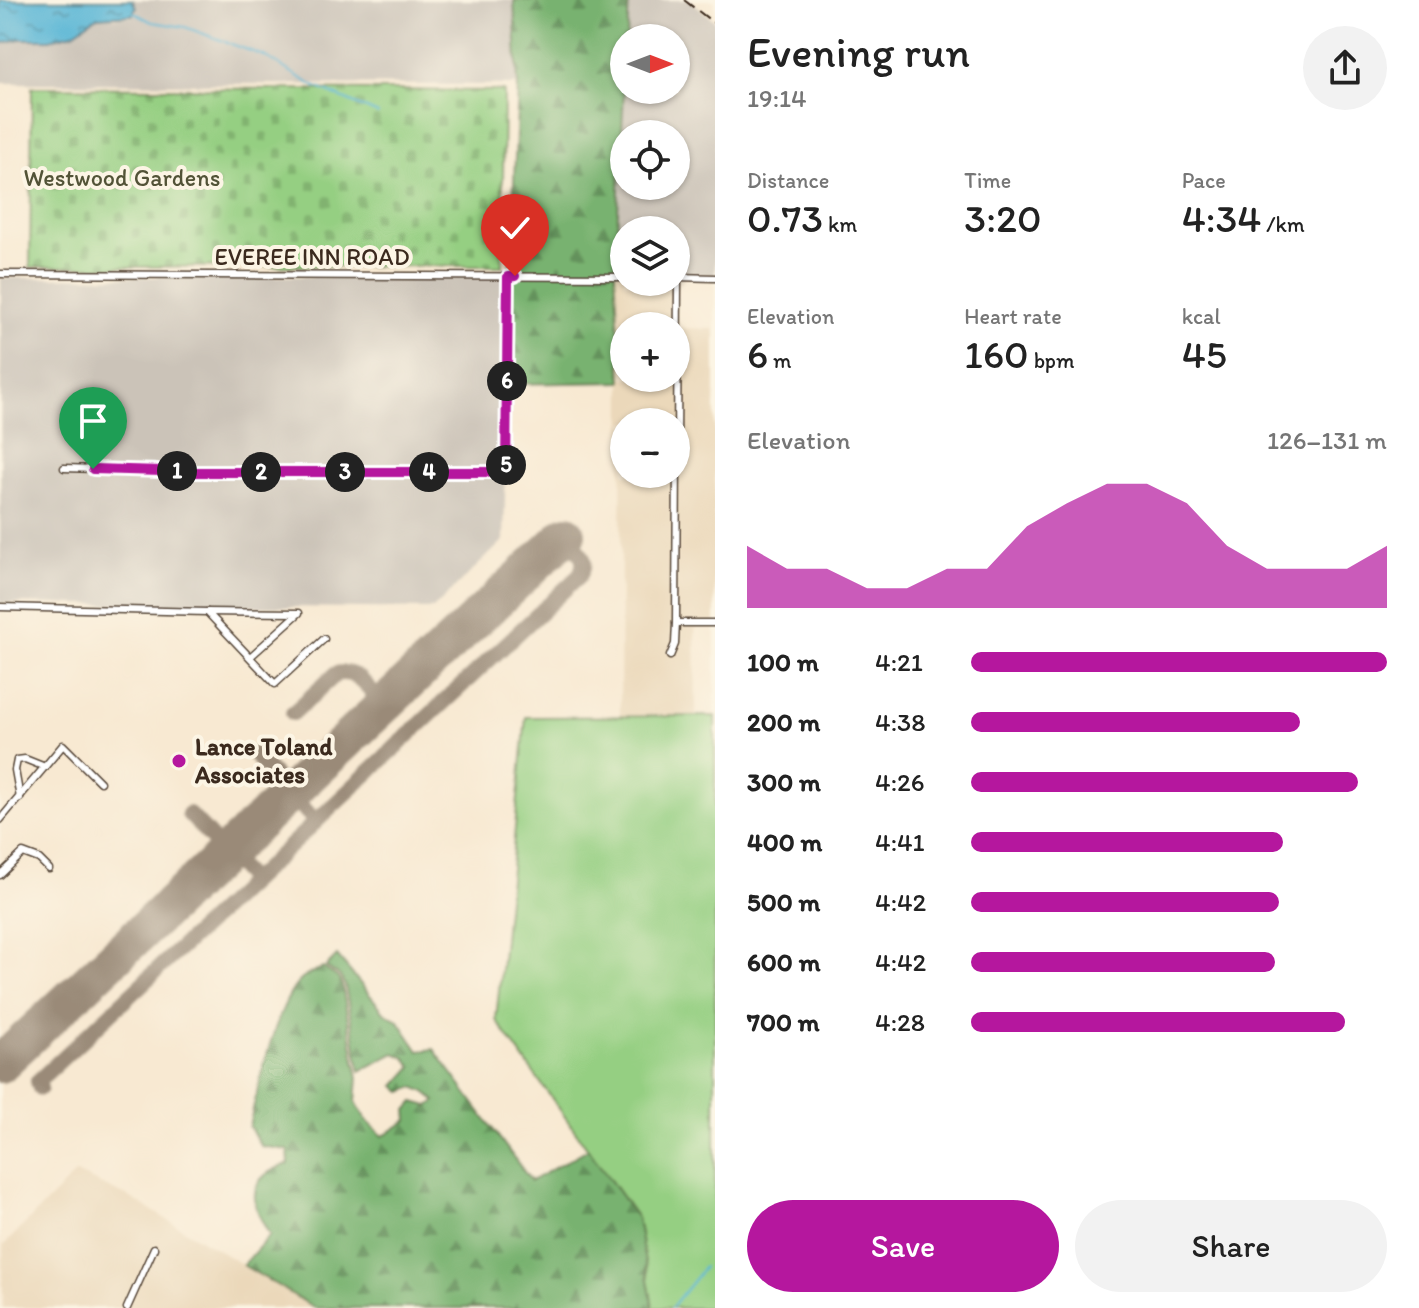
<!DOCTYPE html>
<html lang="en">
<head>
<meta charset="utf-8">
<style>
  body { margin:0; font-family:Itim,sans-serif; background:#f2f2f2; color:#222; height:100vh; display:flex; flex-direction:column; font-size:30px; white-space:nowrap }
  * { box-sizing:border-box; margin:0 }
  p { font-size:26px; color:#767676 }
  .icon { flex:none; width:44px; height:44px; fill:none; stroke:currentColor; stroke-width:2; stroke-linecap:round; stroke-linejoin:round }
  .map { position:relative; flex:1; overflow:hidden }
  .drawer { display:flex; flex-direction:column; background:#fff; width:704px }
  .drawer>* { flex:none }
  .needle { width:52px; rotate:90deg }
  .fabs { position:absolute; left:610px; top:24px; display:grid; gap:16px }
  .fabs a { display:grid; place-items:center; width:80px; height:80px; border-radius:50%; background:#fff; box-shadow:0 2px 6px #0004; font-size:40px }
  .pin { position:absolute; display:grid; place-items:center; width:68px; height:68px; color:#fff; margin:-82px -34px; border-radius:50% 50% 50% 0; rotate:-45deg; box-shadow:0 0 8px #0007 }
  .pin .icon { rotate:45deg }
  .km { position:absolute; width:40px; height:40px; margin:-20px; border-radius:50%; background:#222; color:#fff; font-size:22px; line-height:40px; text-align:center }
  .round { display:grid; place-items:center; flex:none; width:84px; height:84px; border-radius:42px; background:#f2f2f2 }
  .summary { display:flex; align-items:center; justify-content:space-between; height:136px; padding:0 32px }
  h1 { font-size:44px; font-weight:600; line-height:60px }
  .metrics { display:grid; grid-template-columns:repeat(3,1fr); gap:12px; height:136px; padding:8px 32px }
  .metrics div { display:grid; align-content:center }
  .metrics b { font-size:40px; font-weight:600 }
  .metrics small { font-size:22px; font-weight:400 }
  .metrics p { font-size:22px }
  .chart { height:224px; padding:16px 32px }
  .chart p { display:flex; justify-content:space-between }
  .chart svg { width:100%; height:144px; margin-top:8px; fill:#b5179e; opacity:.7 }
  .action { display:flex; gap:16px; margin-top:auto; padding:16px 32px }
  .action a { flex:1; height:92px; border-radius:48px; background:#b5179e; color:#fff; font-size:32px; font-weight:600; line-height:92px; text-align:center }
  .action a+a { background:#f2f2f2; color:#222 }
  ul { padding:0 32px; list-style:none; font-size:26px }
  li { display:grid; grid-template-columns:128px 96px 1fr; align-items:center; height:60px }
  li i { height:20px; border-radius:10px; background:#b5179e }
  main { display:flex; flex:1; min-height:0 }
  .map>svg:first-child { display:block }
</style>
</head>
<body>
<main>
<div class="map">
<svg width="715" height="1308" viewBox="0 0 715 1308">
  <defs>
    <pattern id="forest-firs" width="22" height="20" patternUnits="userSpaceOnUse" patternTransform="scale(2)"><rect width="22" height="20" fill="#78b270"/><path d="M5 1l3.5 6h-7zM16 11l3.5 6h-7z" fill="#64915b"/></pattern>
    <pattern id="cemetery-stones" width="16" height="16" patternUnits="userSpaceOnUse" patternTransform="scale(2)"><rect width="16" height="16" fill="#95cf82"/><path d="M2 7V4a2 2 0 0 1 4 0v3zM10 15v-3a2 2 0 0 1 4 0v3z" fill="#81b270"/></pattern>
    <pattern id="water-ripples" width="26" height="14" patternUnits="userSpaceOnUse" patternTransform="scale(2)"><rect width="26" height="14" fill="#58b6d6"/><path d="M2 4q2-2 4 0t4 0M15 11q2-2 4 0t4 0" fill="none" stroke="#4a94ad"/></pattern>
  </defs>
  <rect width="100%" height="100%" fill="#fcf5e5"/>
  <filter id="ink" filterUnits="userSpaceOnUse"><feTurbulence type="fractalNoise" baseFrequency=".0125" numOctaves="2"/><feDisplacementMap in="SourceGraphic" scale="16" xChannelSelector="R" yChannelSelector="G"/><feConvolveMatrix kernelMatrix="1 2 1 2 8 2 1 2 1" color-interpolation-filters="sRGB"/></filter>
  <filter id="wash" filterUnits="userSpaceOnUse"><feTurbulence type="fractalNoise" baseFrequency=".006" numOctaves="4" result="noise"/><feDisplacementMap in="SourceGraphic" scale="32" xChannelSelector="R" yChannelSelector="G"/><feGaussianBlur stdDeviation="1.8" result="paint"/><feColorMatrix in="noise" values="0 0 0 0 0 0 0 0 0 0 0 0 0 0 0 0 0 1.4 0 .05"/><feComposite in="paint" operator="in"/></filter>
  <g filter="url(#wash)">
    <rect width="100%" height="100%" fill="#f8e9d2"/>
    <g fill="#ebd8ba" fill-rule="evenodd">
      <path d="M615,272H624V282H676L677,328L715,329V627L695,628L696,716H620L622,382ZM624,326H676V378H624ZM624,422H676V474H624Z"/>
      <path d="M76,1173L131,1198L315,1308H3V1246Z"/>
    </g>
    <g fill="#cbc3b8" fill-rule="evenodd">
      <path d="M129,0H514L518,85L0,83V41L35,39L92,18L132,17L134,6Z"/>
      <path d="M629,0H690L715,21V275L676,274V230H624V272H615L624,90H676V38H627ZM624,134H676V186H624Z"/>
      <path d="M510,275L504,540L433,609L0,603L1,278Z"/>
    </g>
    <path fill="#95cf82" stroke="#687c50" stroke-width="2" d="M715,716V1308H653L637,1218L496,1020L526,717Z"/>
    <g fill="url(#forest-firs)" stroke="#5a6e47" stroke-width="2">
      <path d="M514,0H629L627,38H624V90L615,272L622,382L508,384L510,275L518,85Z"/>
      <path d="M337,956L385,1013L398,1020L419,1051L434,1049L531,1181L588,1149L637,1218L653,1308H315L243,1265L270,1235C249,1203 245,1176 289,1164L288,1150L261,1146L249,1126C258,1089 274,1012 297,984C305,975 313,971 323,968L337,977L342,985L358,1078L356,1102L367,1121L383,1136L408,1120L407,1110L414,1102L429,1106L436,1101L425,1092L414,1087L402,1092L395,1086L412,1067L406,1058L395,1053L360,1071L345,985L339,975L326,967Z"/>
    </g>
    <path fill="url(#cemetery-stones)" stroke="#687c50" stroke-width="2" d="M32,87L504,91L502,266L30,267Z"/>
    <path fill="url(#water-ripples)" stroke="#4a707a" stroke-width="2" d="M0,0H132L136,7L132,15L97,17L73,33L50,39H19L0,44Z"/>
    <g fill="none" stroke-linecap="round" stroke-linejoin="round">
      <g stroke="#58b6d6" stroke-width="2">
        <path d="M133,12L152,22L185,27L264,56L314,86L378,114"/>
        <path d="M671,1308L704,1267"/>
      </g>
      <g stroke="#9a8a78" stroke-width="16">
        <path d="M293,713L336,674C358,668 369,690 383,704"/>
        <path d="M254,754L316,822"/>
        <path d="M189,814L252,881"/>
        <path d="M40,1088L38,1081L579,576C591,557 577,547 560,540"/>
      </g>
      <path stroke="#9a8a78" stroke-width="38" d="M0,1064L567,534"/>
    </g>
  </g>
  <g filter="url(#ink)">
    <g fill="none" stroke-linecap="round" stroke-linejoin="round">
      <g stroke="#574739" stroke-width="9">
        <g id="minor">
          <path d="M0,274L624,277"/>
          <path d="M676,277L715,278"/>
          <path d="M64,468L196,472H506L508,277"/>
          <path d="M0,607L207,612L275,684L324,639"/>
          <path d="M207,612L299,613L250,657"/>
          <path d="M676,623H715"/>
          <path d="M670,656L675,644L676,623L678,278"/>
          <path d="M20,798L15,770L17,760L25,759L45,767"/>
          <path d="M0,820L63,745L100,782"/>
          <path d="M0,875L23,853L39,859L49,869"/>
          <path d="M127,1308L154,1248"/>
        </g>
      </g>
      <use href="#minor" stroke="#fff" stroke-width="6"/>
      <path stroke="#3b2a1e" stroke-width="2" stroke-dasharray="12 6" stroke-linecap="butt" d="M684,0L715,24"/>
    </g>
  </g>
  <g fill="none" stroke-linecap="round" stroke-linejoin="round" filter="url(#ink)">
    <g stroke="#fff" stroke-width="16">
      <path id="route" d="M93,469L196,472H506L508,277L515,276"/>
    </g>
    <use href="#route" stroke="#b5179e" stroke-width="10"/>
  </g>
  <circle fill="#b5179e" stroke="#fcf5e5" stroke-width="3" cx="179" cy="761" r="8"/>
  <g text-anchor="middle" stroke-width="8" stroke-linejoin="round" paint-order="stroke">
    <g font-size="24" fill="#525337" stroke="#fcf5e5">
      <text x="122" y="186">Westwood Gardens</text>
    </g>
    <g font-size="24" fill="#3b2a1e" stroke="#fcf5e5">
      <text x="312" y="265">EVEREE INN ROAD</text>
    </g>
    <g font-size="24" font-weight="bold" fill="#3b2a1e" stroke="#fcf5e5" text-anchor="start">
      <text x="195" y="755">Lance Toland<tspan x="195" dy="28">Associates</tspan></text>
    </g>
  </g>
</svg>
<div class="fabs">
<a><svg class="needle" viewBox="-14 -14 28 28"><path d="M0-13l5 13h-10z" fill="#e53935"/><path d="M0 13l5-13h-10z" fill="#767676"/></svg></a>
<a><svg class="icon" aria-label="locate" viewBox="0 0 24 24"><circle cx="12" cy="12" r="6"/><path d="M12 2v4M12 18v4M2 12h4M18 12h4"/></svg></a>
<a><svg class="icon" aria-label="layers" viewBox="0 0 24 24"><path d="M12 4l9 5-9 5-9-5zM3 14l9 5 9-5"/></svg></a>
<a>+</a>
<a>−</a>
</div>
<div class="pin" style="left:93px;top:469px;background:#1e9e55"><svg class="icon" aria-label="arrive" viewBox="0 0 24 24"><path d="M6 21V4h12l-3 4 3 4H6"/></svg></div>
<div class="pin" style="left:515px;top:276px;background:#d93025"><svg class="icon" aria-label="check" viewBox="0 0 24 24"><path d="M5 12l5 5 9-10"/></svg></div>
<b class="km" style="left:177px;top:471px">1</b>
<b class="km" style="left:261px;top:472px">2</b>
<b class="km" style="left:345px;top:472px">3</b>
<b class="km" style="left:429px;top:472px">4</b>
<b class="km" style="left:506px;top:465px">5</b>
<b class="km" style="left:507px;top:381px">6</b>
</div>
<section class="drawer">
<div class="summary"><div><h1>Evening run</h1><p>19:14</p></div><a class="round"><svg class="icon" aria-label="share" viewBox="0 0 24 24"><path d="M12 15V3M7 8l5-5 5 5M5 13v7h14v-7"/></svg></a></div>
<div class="metrics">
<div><p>Distance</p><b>0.73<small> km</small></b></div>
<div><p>Time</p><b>3:20</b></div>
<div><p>Pace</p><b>4:34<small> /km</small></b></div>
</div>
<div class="metrics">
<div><p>Elevation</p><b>6<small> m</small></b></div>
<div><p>Heart rate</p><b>160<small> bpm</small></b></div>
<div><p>kcal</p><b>45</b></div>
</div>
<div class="chart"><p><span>Elevation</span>126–131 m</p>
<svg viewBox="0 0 160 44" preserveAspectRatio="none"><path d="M0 44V25L10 32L20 32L30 38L40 38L50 32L60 32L70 19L80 12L90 6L100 6L110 12L120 25L130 32L140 32L150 32L160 25V44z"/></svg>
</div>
<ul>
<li><b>100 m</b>4:21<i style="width:100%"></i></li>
<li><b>200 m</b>4:38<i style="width:79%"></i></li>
<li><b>300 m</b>4:26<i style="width:93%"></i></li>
<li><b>400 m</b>4:41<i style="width:75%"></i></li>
<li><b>500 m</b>4:42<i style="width:74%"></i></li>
<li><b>600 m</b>4:42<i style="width:73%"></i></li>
<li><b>700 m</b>4:28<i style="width:90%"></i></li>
</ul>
<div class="action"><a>Save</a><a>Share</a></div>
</section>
</main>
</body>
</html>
